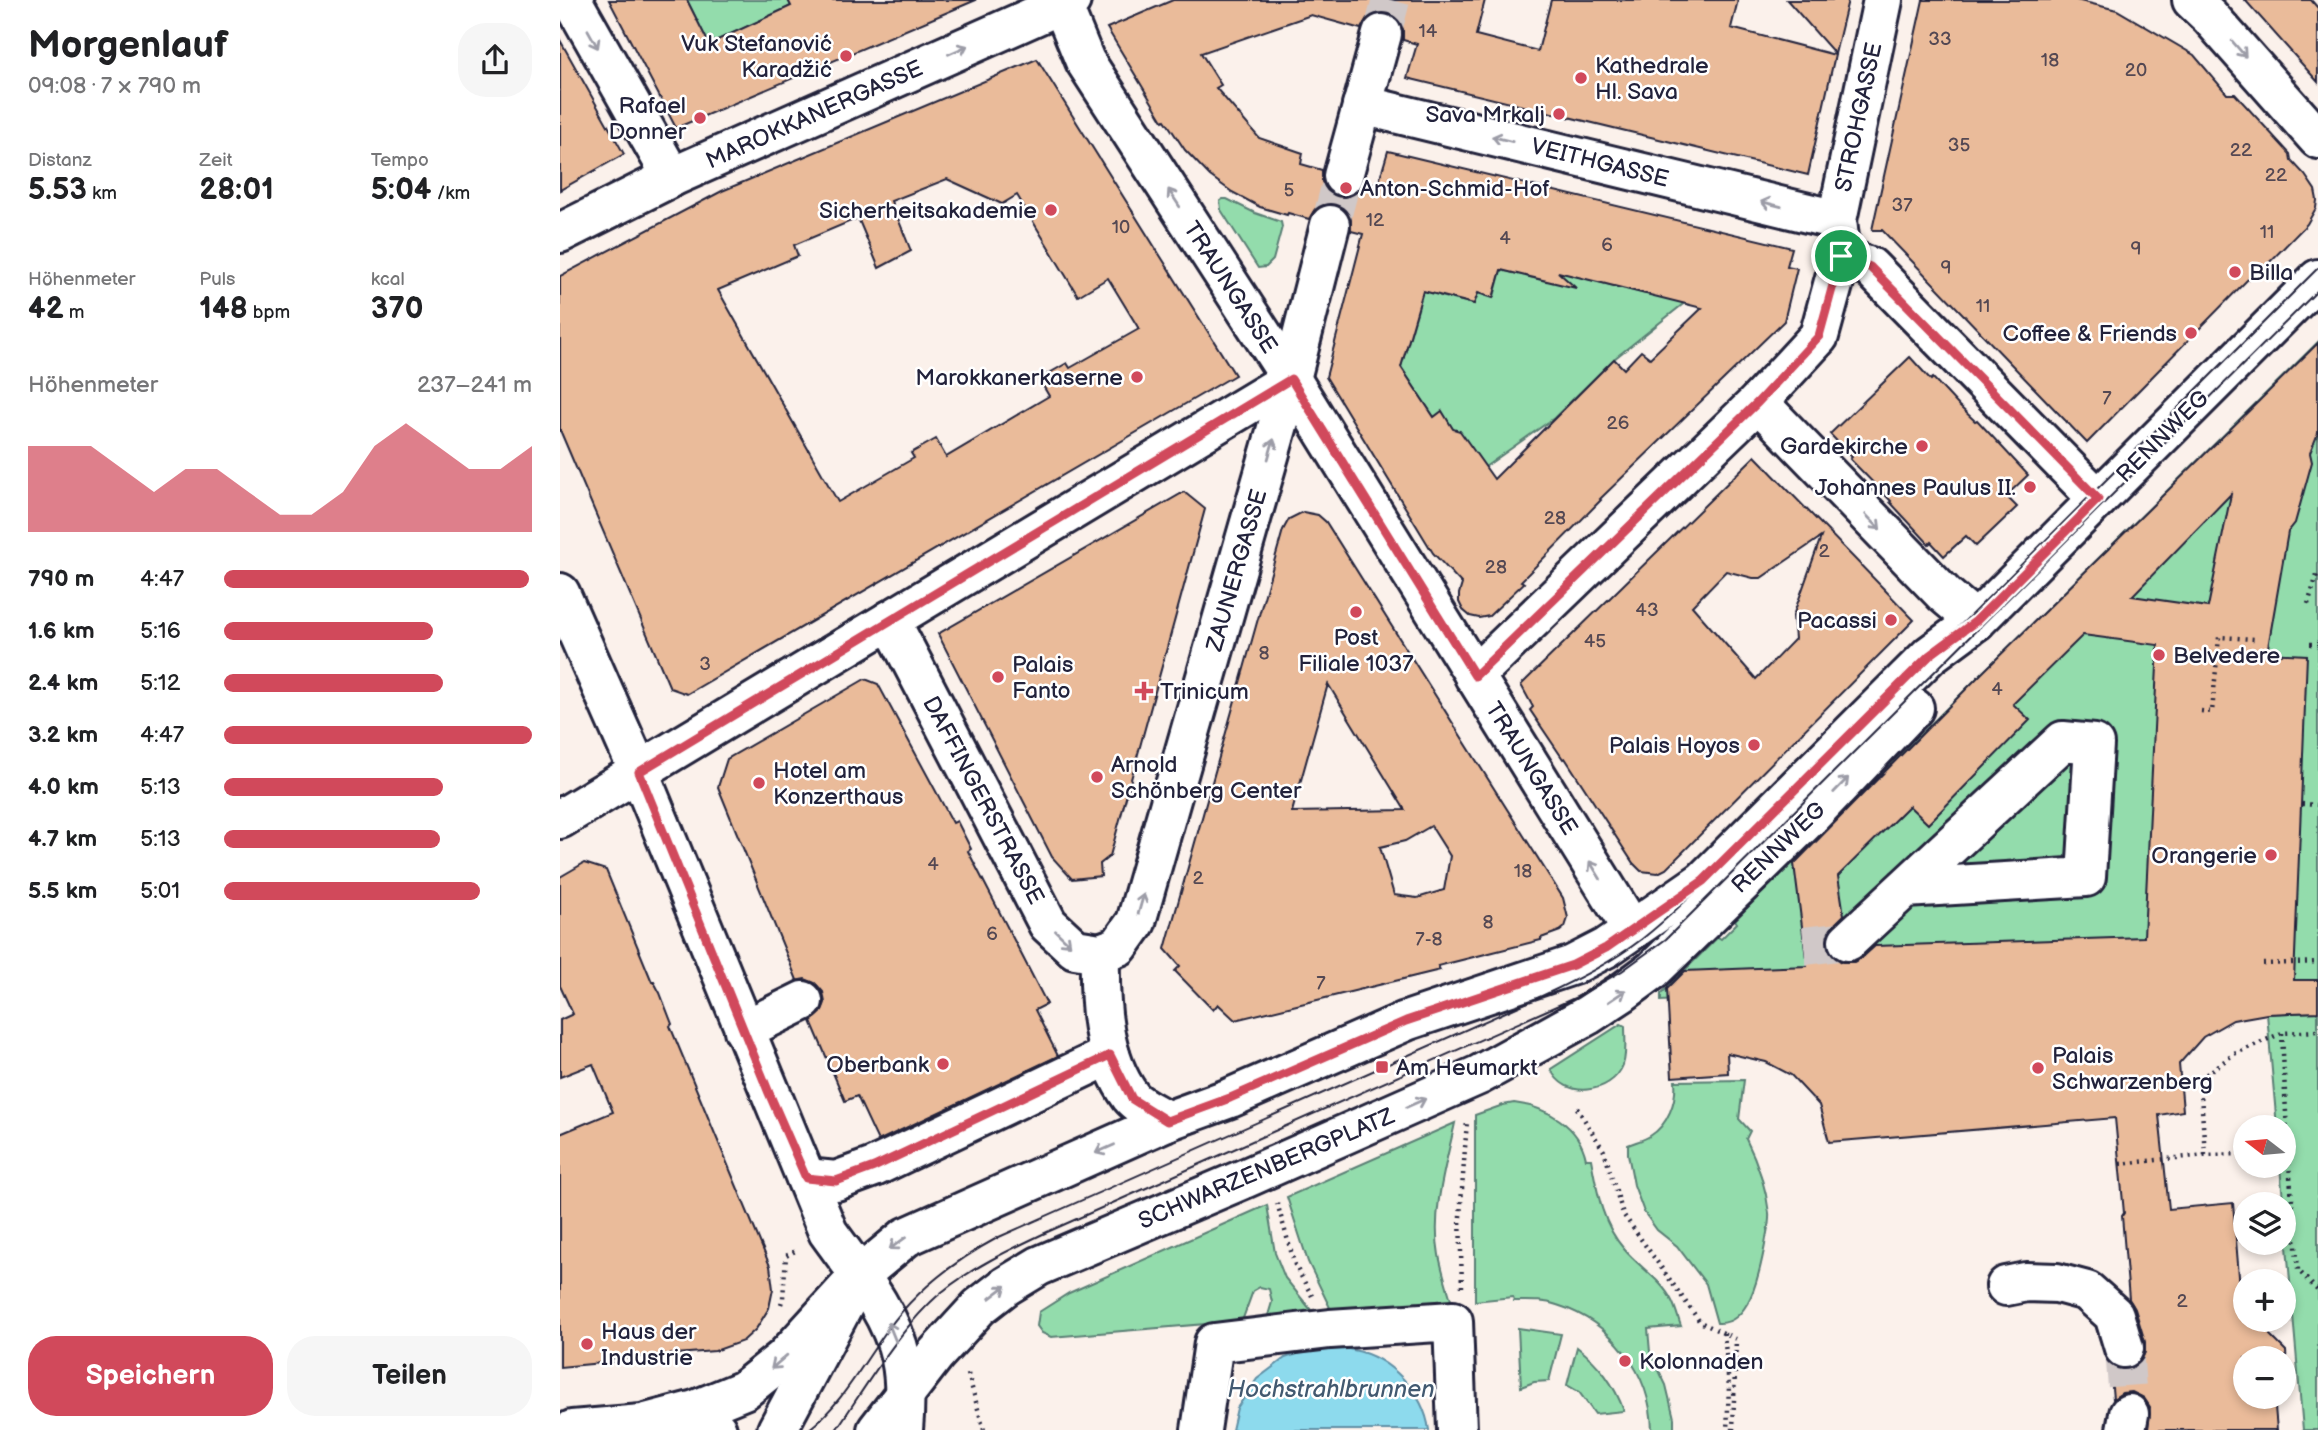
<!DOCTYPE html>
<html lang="de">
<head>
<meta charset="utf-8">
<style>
  body { margin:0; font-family:"Balsamiq Sans",sans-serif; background:#f6f6f6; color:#202124; height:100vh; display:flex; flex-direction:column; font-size:26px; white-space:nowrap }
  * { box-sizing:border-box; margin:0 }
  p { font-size:23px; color:#757577 }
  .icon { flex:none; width:38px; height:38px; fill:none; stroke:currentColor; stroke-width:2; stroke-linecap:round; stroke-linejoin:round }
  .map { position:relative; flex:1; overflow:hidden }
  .drawer { display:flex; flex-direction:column; background:#fff; width:560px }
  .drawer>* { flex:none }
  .needle { width:46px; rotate:286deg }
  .controls { position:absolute; left:1673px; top:1115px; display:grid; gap:14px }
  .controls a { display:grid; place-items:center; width:63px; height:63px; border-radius:50%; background:#fff; box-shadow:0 4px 10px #0003; font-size:35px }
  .pin { position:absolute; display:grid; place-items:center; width:60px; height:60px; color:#fff; margin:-30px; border:4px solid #fff; border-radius:50%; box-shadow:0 2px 7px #0007 }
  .round { display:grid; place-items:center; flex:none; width:74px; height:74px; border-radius:28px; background:#f6f6f6 }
  .summary { display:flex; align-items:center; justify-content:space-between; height:119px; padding:0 28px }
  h1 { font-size:38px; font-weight:600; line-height:52px }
  .figures { display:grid; grid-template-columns:repeat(3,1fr); gap:10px; height:119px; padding:7px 28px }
  .figures div { display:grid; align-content:center }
  .figures b { font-size:30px; font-weight:600 }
  .figures small { font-size:19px; font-weight:400 }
  .figures p { font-size:19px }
  .chart { height:196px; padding:14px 28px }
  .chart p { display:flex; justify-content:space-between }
  .chart svg { width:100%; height:126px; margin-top:7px; fill:#d1495b; opacity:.7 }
  .action { display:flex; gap:14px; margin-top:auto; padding:14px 28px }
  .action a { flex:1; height:80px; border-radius:28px; background:#d1495b; color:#fff; font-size:28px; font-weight:600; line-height:80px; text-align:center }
  .action a+a { background:#f6f6f6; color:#202124 }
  ul { padding:0 28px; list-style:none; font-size:23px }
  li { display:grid; grid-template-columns:112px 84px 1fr; align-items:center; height:52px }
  li i { height:18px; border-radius:9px; background:#d1495b }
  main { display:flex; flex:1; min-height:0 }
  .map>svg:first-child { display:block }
</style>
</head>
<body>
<main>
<section class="drawer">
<div class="summary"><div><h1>Morgenlauf</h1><p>09:08 · 7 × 790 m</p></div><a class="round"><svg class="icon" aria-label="share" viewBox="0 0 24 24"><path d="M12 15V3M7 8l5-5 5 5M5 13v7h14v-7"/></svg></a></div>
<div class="figures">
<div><p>Distanz</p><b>5.53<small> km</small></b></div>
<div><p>Zeit</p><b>28:01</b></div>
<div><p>Tempo</p><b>5:04<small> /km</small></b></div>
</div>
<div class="figures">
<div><p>Höhenmeter</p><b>42<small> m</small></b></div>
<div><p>Puls</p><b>148<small> bpm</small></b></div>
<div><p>kcal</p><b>370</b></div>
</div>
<div class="chart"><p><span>Höhenmeter</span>237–241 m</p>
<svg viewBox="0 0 160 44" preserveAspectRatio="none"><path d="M0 44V14L10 14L20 14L30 22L40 30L50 22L60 22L70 30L80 38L90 38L100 30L110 14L120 6L130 14L140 22L150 22L160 14V44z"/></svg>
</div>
<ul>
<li><b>790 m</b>4:47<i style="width:99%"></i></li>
<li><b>1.6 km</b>5:16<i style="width:68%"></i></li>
<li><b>2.4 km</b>5:12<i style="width:71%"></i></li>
<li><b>3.2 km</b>4:47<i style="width:100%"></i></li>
<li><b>4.0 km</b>5:13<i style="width:71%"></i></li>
<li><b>4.7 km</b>5:13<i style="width:70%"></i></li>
<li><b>5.5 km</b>5:01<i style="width:83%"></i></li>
</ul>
<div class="action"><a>Speichern</a><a>Teilen</a></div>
</section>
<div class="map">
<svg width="1758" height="1430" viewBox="0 0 1758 1430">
  <rect width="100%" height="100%" fill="#fbf1eb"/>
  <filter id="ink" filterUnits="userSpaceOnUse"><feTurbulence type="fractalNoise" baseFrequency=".0143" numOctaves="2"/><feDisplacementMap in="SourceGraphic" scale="14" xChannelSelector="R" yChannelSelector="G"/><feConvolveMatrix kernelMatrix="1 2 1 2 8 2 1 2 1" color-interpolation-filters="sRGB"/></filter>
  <g filter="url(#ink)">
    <g fill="#93dcac" stroke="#5a7f74" stroke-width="2">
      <path d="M127,0H228L231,6L149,44Z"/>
      <path d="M663,199H667L695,213L721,222L722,227L713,260L706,267L698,268L661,210L660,201Z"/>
      <path d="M859,218L880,296L914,304L918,293L934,297L941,270L986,281L989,269L1085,294L1137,293L1054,359L994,418L925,467L893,429L882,412L874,417L841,367L859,306Z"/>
      <path d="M1758,342V980L1251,993L1101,1001V994L1158,937L1161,939L1177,923L1175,920L1422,673Z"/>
      <path d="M1758,1012V1430H1743L1720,1166H1724V1127H1717L1707,1014Z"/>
      <path d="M1061,1024L1065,1026C1065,1038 1067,1054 1063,1065C1052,1094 1003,1100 991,1069Z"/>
      <path d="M1184,1080L1179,1119L1190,1131L1186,1139C1198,1163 1206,1187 1209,1213C1210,1223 1206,1235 1205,1245C1200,1269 1191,1326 1157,1323L1146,1284L1117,1246L1097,1230L1084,1212L1074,1185L1068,1154V1145C1075,1142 1084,1140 1090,1136C1108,1125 1117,1101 1115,1081Z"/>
      <path d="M954,1103C986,1107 1019,1125 1026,1159H1031C1037,1191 1042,1224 1064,1249C1079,1267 1102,1280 1112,1301C1116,1309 1118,1318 1121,1326L1088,1329L1090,1352L1106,1385L1114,1418V1430H1092C1091,1373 1052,1322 997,1305C983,1300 968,1301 954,1301L953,1297L915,1301V1115L943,1105Z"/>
      <path d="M895,1123C886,1165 871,1212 879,1255C882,1271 887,1287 892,1303L773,1314L748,1262L727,1197Z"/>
      <path d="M707,1205L715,1253L725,1278L755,1315L707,1319L712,1302L709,1289L700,1287L693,1291L682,1321L491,1337L482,1333L477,1326L479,1312L509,1293Z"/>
      <path d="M958,1328L1001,1334L989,1381L974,1382L961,1387Z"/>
      <path d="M1017,1347C1040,1365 1054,1384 1064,1411L1035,1414L1019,1392L1007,1385Z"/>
    </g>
    <path fill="#8ddaed" stroke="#6290a6" stroke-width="2" d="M759,1347C770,1348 782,1347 793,1350C830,1357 864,1393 869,1430H672L677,1408L697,1379L725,1358Z"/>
    <g fill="#eabb9a" stroke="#22223b" stroke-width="2" fill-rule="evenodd">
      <path d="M49,0H127L149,44L231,6L228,0H416L116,128Z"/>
      <path d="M613,0H925L916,35L978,51L991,0H1178L1171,28L1275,55L1248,175L847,78L857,44L843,40V29L838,19L827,13H816L807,18L801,29L751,15L641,53L661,85L656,88L699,138L743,153L741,164L762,170V182L768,192L777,197H789L799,191L804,182L818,185L828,151L1232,248L1227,266L1237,268L1224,321L1040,499L1041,500L961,581L964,583L929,616L919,618L910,616L903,610L899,602V594L902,584L873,553L766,377L803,234L791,231V218L786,210L776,204H763L755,209L749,219L728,213L727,215L700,207L672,192L650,176L625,150L605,120L603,121L547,28ZM941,270L1016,288L998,272L1142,308L1090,358L1081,351L1064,369L1054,359L934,479L900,431L893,429L882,411L874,417L841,367L863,291L914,304L918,293L933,298Z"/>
      <path d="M1227,0H1288L1275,54Z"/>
      <path d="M1363,0H1516L1557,10L1634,55L1667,94H1675L1730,154L1731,160L1745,175L1755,190L1757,200L1756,208L1747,224L1696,276L1693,274L1527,443L1322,230H1312Z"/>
      <path d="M1685,0H1751L1758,8V82Z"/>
      <path d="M0,40L64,154L0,190Z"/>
      <path d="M477,59L675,375L127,694L110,688L0,430V276L162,191ZM387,179L442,204L457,195L518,296L548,278L579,329L510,368L507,363L479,379L489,396L386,457L376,439L351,453L354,458L278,502L158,290L238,256L234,245L298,218L319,268L351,251L331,201Z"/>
      <path d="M1758,343V433L1750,453L1752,462L1735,523L1728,532L1707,653L1747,655L1734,980H1758V1012L1707,1014L1673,1020L1643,1037L1619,1064L1623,1111L1599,1115L1609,1209L1673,1203L1682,1313L1685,1312V1320H1709L1710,1335L1726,1351L1728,1386L1724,1393V1358H1685V1396H1721L1715,1407L1717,1430H1588L1590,1407L1584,1398L1572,1392L1562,1393L1553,1399L1550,1365L1560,1369H1571L1580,1362L1585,1352V1342L1575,1309L1569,1299L1562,1216L1564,1213L1555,1118L1269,1142L1259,1105L1231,1075L1206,1062L1167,1053L1168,1073L1112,1077L1107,989L1125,971L1247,966L1234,864L1422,673ZM1671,494L1648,607L1572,596ZM1523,635L1598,645L1584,937L1315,946L1303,957L1294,962H1282L1273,956L1267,947V935L1273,926L1284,915L1278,876L1349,806L1368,824L1470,720L1453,704Z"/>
      <path d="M1350,357L1371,380L1373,378L1399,406L1415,421L1417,420L1468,475L1446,496L1457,507L1416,546L1406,536L1384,556L1371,542L1369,544L1330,502L1331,501L1290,459L1292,457L1270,434Z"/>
      <path d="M1195,456L1354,620L1106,869L1098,873L1081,871L1073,863L1005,758L1003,759L970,710L973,707L961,685ZM1261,537L1233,616L1235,639L1196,679L1132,606L1166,571L1193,578H1201Z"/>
      <path d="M624,492L645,509L550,856L540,864L541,876L512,879L492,857L378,634Z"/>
      <path d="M743,512L758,515L766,522L1003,898L1008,918L1005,927L1000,931L981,938V940L878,966L880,970L675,1020L658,1004L653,1010L615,971L620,966L605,949L723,530L729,519ZM768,684L845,810L732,812ZM871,826L890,856L884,890L857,898L834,895L820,847L845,841Z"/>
      <path d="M305,679L318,684L393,823L397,821L411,849L408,851L487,1004L475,1010L498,1056L318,1141L297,1096L285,1101L251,1021L261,1013L265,1003L263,992L255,983L245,979L235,981L237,980L158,787L167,759Z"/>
      <path d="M24,863L46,870L92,982H94L100,993L112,1024L110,1026L210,1266L213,1289L209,1308L196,1329L183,1341L155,1351L51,1359L52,1362L0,1367V1134L53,1112L33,1064L0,1077V1020L13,1014L0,986V877Z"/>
    </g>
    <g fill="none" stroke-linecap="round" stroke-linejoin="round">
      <g stroke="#d0c8c8" stroke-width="38" stroke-dasharray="38 19" stroke-linecap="butt">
        <path d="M822,34L831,0"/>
        <path d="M770,225L783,176"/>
        <path d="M1244,946L1288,941"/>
        <path d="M1564,1348L1569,1414"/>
      </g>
      <g stroke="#22223b" stroke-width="44">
        <g id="minor">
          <path d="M12,0L112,177"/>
          <path d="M500,0L525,61L731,379L1071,928"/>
          <path d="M1632,0L1650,17L1758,139"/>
          <path d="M802,105L1277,220"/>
          <path d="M783,176L822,34"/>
          <path d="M0,233L112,177L511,0"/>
          <path d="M1281,256L1310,267L1538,499"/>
          <path d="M1198,402L1385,595L1416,621"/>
          <path d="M0,593L79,772L268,1232C296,1271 331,1312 341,1359C346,1382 345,1407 343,1430"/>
          <path d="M330,620L488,924L515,949L540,953L559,946L576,922L731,379L770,225"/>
          <path d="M914,676L1198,402L1259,336L1281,256L1277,220L1323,0"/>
          <path d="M0,819L731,379"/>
          <path d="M1288,941L1503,741L1534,744L1526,877L1345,888"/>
          <path d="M540,953C539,1001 541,1057 571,1097C579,1107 597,1114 607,1121"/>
          <path d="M184,1030L243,1001"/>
          <path d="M246,1178L276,1181L314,1167L550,1055"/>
          <path d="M1446,1286L1466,1282L1497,1283L1527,1291L1554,1315L1564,1348"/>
          <path d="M93,1424L136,1425L157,1430"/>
          <path d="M217,1430L287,1299"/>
          <path d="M641,1430L654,1343L770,1329L893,1321L897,1430"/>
          <path d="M1566,1430L1569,1414"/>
        </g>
      </g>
      <g stroke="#22223b" stroke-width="44">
        <g id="major">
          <path d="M12,1430L82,1424L135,1410L184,1390L224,1358L299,1276L346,1237L607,1121L670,1098L846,1021L1013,965L1046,948L1143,881L1370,655L1416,621L1758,279"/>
          <path d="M317,1430L375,1355L419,1307L446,1286L479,1266L686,1178L919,1075L1028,1015L1063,992L1093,970L1250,817L1354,708"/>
        </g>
      </g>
      <g stroke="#22223b" stroke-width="4.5" stroke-dasharray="2 5" stroke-linecap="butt">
        <path d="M1748,604L1758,572"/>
        <path d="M1750,644H1758"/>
        <path d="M1641,711L1652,712L1659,637L1694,639"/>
        <path d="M1742,804L1758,805"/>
        <path d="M1703,964L1758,962"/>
        <path d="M1722,1033L1728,1153"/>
        <path d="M1017,1108L1044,1151L1063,1214L1140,1322L1176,1339L1173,1430"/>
        <path d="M1724,1153H1728L1738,1270L1758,1291"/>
        <path d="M1645,1155L1640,1079L1674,1054L1722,1033L1758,1031"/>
        <path d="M1560,1164L1645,1155L1685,1154"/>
        <path d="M717,1203L735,1265L752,1296"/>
        <path d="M902,1287L900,1217L907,1121"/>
        <path d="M221,1304L223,1298L226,1256L237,1250"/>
        <path d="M1164,1333L1169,1387L1167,1430"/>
        <path d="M408,1374L424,1430"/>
      </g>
      <use href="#minor" stroke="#fff" stroke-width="38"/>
      <use href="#major" stroke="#fff" stroke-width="38"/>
      <g stroke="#22223b" stroke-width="2">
        <path d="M248,1430C282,1404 303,1363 328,1329C357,1289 396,1260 439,1237L984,995C1018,979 1052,962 1082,939C1124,906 1160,865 1198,828L1758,268"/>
        <path d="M276,1430C306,1386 341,1326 382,1292C413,1267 449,1250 485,1233L1019,996L1062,971L1106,939L1758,290"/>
      </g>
    </g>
    <defs><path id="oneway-shaft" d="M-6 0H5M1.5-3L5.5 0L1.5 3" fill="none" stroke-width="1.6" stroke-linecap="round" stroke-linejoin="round" transform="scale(1.75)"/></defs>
    <g stroke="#9c9ca7">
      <use href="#oneway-shaft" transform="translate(33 39) rotate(61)"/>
      <use href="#oneway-shaft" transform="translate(1679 49) rotate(49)"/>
      <use href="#oneway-shaft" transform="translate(398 50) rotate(-24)"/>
      <use href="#oneway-shaft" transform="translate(942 139) rotate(-166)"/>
      <use href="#oneway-shaft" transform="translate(614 198) rotate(-123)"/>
      <use href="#oneway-shaft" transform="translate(1211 204) rotate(-166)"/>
      <use href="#oneway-shaft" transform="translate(711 449) rotate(-74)"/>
      <use href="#oneway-shaft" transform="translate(1313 522) rotate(46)"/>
      <use href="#oneway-shaft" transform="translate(1281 785) rotate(-46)"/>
      <use href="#oneway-shaft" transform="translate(1035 870) rotate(-122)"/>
      <use href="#oneway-shaft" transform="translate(581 904) rotate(-74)"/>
      <use href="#oneway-shaft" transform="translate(503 938) rotate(44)"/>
      <use href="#oneway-shaft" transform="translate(1057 996) rotate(-34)"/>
      <use href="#oneway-shaft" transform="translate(856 1103) rotate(-24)"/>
      <use href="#oneway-shaft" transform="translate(545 1149) rotate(156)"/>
      <use href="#oneway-shaft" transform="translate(338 1243) rotate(144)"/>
      <use href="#oneway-shaft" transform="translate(438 1292) rotate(-37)"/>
      <use href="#oneway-shaft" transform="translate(332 1332) rotate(-112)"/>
      <use href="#oneway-shaft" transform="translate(219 1362) rotate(139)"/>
    </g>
  </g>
  <g fill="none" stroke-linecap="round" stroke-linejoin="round" filter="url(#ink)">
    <g stroke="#fff" stroke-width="14">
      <path id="route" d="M1281,256L1310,267L1538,499L1416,621L1370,655L1143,881L1046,948L1013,965L846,1021L670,1098L607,1121L572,1099L550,1055L314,1167L276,1181L246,1178L209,1093L79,772L731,379L915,676L1198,402L1259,336Z"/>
    </g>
    <use href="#route" stroke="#d1495b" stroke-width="9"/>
  </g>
  <g fill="#d1495b" stroke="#fff" stroke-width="2.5">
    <circle cx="286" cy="56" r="7"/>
    <circle cx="1021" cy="78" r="7"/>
    <circle cx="999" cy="114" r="7"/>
    <circle cx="140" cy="118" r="7"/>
    <circle cx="786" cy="188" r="7"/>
    <circle cx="491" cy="210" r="7"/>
    <circle cx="1675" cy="272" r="7"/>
    <circle cx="1631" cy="333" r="7"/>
    <circle cx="577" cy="377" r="7"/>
    <circle cx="1362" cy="446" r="7"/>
    <circle cx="1470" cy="487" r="7"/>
    <circle cx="796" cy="612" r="7"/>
    <circle cx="1331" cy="620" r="7"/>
    <circle cx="1599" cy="655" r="7"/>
    <circle cx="438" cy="677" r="7"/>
    <path d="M580.5 680.5h7v7h7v7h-7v7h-7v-7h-7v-7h7z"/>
    <circle cx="1194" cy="745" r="7"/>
    <circle cx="537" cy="777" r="7"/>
    <circle cx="199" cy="783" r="7"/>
    <circle cx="1711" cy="855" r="7"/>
    <circle cx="383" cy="1064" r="7"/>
    <rect x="815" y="1060" width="14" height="14" rx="3.5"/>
    <circle cx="1478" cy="1068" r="7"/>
    <circle cx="27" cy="1344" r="7"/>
    <circle cx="1065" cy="1361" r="7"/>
  </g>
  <g text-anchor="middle" stroke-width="5" stroke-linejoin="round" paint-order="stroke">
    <g font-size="19" fill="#544853">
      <text x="868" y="37">14</text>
      <text x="1380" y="45">33</text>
      <text x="1490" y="66">18</text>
      <text x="1576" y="76">20</text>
      <text x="1399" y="151">35</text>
      <text x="1681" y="156">22</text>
      <text x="1716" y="181">22</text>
      <text x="729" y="196">5</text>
      <text x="1342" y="211">37</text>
      <text x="815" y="226">12</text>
      <text x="561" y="233">10</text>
      <text x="1707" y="238">11</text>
      <text x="945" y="244">4</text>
      <text x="1047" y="251">6</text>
      <text x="1576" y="255">9</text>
      <text x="1386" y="274">9</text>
      <text x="1423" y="312">11</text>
      <text x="1547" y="404">7</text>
      <text x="1058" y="429">26</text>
      <text x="995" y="524">28</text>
      <text x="1264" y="557">2</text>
      <text x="936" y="573">28</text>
      <text x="1087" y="616">43</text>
      <text x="1035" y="647">45</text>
      <text x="704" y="659">8</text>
      <text x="145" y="670">3</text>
      <text x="1437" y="695">4</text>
      <text x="373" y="870">4</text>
      <text x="963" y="877">18</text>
      <text x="638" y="884">2</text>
      <text x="928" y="928">8</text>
      <text x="432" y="940">6</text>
      <text x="869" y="945">7-8</text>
      <text x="761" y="989">7</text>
      <text x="1622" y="1307">2</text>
    </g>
    <g font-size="23" fill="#22223b" stroke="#fff" text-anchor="end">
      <text x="272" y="51">Vuk Stefanović<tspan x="272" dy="26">Karadžić</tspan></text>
      <text x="1035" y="73" text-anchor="start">Kathedrale<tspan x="1035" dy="26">Hl. Sava</tspan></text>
      <text x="126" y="113">Rafael<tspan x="126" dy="26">Donner</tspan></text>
      <text x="985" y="122">Sava Mrkalj</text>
      <text x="800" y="196" text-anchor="start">Anton-Schmid-Hof</text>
      <text x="477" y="218">Sicherheitsakademie</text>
      <text x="1689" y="280" text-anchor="start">Billa</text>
      <text x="1617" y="341">Coffee &amp; Friends</text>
      <text x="563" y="385">Marokkanerkaserne</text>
      <text x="1348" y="454">Gardekirche</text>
      <text x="1456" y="495">Johannes Paulus II.</text>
      <text x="1317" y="628">Pacassi</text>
      <text x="796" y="645" text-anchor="middle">Post<tspan x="796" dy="26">Filiale 1037</tspan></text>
      <text x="1613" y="663" text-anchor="start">Belvedere</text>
      <text x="452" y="672" text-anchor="start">Palais<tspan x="452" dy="26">Fanto</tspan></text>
      <text x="600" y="699" text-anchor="start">Trinicum</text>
      <text x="1180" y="753">Palais Hoyos</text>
      <text x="551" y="772" text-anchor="start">Arnold<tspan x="551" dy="26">Schönberg Center</tspan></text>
      <text x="213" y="778" text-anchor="start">Hotel am<tspan x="213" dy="26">Konzerthaus</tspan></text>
      <text x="1697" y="863">Orangerie</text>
      <text x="1492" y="1063" text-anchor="start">Palais<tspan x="1492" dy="26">Schwarzenberg</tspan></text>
      <text x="369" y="1072">Oberbank</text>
      <text x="836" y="1075" text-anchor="start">Am Heumarkt</text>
      <text x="41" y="1339" text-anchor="start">Haus der<tspan x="41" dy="26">Industrie</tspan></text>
      <text x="1079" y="1369" text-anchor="start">Kolonnaden</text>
    </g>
    <g font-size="23" fill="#22223b" stroke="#fff">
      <text transform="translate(254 114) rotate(-24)" y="8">MAROKKANERGASSE</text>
      <text transform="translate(1298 117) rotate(-78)" y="8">STROHGASSE</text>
      <text transform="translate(1040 162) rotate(14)" y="8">VEITHGASSE</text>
      <text transform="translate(671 287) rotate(57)" y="8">TRAUNGASSE</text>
      <text transform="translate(1602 436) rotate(-45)" y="8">RENNWEG</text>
      <text transform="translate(676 570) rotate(-74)" y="8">ZAUNERGASSE</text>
      <text transform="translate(972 768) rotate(58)" y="8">TRAUNGASSE</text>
      <text transform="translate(424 800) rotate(62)" y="8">DAFFINGERSTRASSE</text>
      <text transform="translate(1218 847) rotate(-44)" y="8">RENNWEG</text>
      <text transform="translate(706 1168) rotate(-23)" y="8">SCHWARZENBERGPLATZ</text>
    </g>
    <g font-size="24" font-style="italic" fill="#425970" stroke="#fff">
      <text x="771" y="1397">Hochstrahlbrunnen</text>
    </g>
  </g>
</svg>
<div class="controls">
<a><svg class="needle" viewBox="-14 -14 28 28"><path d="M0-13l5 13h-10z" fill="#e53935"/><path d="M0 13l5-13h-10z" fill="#757577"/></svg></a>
<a><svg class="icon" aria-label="layers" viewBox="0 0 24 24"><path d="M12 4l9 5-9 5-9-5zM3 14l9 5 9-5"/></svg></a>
<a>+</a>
<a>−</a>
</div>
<div class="pin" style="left:1281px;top:256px;background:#1e9e55"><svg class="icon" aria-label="arrive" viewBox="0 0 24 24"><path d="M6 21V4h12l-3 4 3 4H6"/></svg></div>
</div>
</main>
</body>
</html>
